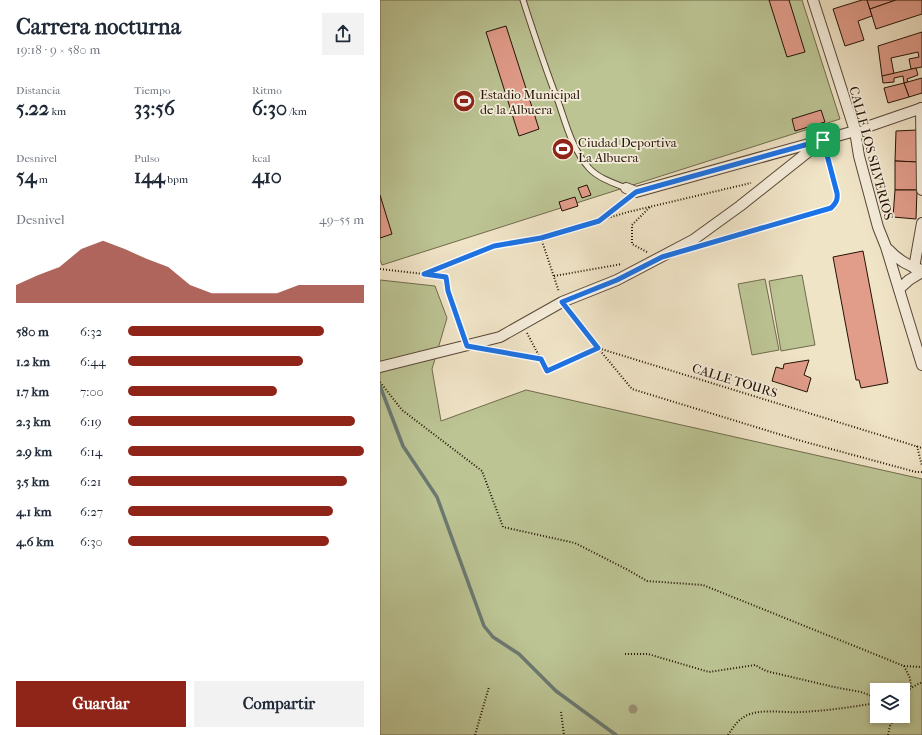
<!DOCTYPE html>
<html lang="es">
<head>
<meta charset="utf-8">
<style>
  body { margin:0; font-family:"IM FELL French Canon",serif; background:#f2f2f3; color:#1f2937; height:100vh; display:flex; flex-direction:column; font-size:15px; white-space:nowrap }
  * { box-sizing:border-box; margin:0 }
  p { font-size:13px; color:#747a83 }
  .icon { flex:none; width:22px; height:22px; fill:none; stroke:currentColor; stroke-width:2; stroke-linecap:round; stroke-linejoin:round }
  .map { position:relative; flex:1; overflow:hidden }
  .drawer { display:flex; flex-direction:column; background:#fff; width:380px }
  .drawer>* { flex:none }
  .fabs { position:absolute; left:490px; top:683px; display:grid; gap:8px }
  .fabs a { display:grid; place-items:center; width:40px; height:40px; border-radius:0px; background:#fff; box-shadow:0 2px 6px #0003; font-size:20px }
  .pin { position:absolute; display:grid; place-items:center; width:34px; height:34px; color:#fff; margin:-17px; border-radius:8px; box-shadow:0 2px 6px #0006 }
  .round { display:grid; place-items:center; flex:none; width:42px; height:42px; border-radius:0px; background:#f2f2f3 }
  .head { display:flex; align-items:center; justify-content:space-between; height:68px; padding:0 16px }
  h1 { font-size:22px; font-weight:700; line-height:30px }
  .metrics { display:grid; grid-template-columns:repeat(3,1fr); gap:6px; height:68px; padding:4px 16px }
  .metrics div { display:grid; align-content:center }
  .metrics b { font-size:20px; font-weight:700 }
  .metrics small { font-size:11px; font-weight:400 }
  .metrics p { font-size:11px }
  .chart { height:112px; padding:8px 16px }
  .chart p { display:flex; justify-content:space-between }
  .chart svg { width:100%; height:72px; margin-top:4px; fill:#8f2418; opacity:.7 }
  .button { display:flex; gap:8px; margin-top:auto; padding:8px 16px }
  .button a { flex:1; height:46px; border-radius:0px; background:#8f2418; color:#fff; font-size:16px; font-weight:700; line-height:46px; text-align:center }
  .button a+a { background:#f2f2f3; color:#1f2937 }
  ul { padding:0 16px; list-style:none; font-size:13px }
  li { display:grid; grid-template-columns:64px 48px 1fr; align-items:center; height:30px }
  li i { height:10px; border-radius:5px; background:#8f2418 }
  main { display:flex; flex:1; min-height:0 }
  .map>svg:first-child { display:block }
</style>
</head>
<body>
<main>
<section class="drawer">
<div class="head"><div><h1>Carrera nocturna</h1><p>19:18 · 9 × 580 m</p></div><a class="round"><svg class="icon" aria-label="share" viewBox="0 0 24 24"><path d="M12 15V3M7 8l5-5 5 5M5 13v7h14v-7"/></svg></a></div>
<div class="metrics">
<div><p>Distancia</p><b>5.22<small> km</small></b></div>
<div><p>Tiempo</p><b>33:56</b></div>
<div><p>Ritmo</p><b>6:30<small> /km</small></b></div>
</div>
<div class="metrics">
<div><p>Desnivel</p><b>54<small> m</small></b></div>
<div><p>Pulso</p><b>144<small> bpm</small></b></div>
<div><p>kcal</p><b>410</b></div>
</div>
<div class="chart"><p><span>Desnivel</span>49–55 m</p>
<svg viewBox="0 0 160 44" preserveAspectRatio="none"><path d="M0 44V33L10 27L20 22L30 11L40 6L50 11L60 17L70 22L80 33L90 38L100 38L110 38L120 38L130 33L140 33L150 33L160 33V44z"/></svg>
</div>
<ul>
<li><b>580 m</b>6:32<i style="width:83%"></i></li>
<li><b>1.2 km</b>6:44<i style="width:74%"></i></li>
<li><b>1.7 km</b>7:00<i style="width:63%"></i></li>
<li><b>2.3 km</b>6:19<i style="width:96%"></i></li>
<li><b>2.9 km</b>6:14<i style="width:100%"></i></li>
<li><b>3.5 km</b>6:21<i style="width:93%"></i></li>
<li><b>4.1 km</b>6:27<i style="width:87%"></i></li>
<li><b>4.6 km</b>6:30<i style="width:85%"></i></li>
</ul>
<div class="button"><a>Guardar</a><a>Compartir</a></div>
</section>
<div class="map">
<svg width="542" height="735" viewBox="0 0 542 735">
  <rect width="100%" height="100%" fill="#f0e4c7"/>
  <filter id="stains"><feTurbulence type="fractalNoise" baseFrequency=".005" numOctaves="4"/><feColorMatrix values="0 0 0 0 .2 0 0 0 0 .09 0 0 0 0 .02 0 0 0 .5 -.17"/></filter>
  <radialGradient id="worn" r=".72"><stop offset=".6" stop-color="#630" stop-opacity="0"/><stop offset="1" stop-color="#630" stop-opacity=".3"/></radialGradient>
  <g fill="#bcc494" stroke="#706b4c" fill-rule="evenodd">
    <path d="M0,0H422L460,119L2,265L0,260Z"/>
    <path d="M422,275L435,345L401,351L389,281Z"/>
    <path d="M385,279L399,350L372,355L358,284Z"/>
    <path d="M0,280L55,286L67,318L52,369L61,421L146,390L542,479V735H0ZM497,690H523V716H497Z"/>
  </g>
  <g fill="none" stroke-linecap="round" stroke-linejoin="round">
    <path stroke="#6b7971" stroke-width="3.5" d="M0,386L23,446L57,497L104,626L113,637L139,654L176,691L236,735"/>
  </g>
  <g fill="#e19c8a" stroke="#241204">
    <path d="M389,0H409L425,52L407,57Z"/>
    <path d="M482,0H487L492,16L478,21L484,40L465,46L453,9Z"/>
    <path d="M487,0H516L490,9Z"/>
    <path d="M516,0H542V14L496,29L490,9Z"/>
    <path d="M126,26L159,129L139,136L106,32Z"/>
    <path d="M542,32V67L531,69L529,59L539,57L538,52L511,58L514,74L502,76L498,46Z"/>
    <path d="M536,68L538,75L527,79L528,82L524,83L523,76L514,78V82L503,83L502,76Z"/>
    <path d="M542,78V93L529,97L524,83Z"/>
    <path d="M524,83L529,97L508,103L504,88Z"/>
    <path d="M441,110L445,122L415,131L412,119Z"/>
    <path d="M537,130L538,162L515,161L516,131Z"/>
    <path d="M515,161L538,162L537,190H515Z"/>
    <path d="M207,185L211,195L202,198L198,188Z"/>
    <path d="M515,190H537L536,219L513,217Z"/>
    <path d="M0,195L12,234L0,238Z"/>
    <path d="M195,197L198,206L182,211L179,202Z"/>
    <path d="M483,251L508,383L481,388L479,380H476L453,257Z"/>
    <path d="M429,360L424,375L431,378L427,392L392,381L396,367L403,369L404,364Z"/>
  </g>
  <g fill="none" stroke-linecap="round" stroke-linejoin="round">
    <g stroke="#574635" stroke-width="7">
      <path id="lane" d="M143,0C154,34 165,68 178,101C186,124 192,149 209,168C218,178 233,183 246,188"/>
    </g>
    <g stroke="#574635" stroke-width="12">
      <g id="street">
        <path d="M433,0L475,131L479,156L498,227L506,247L542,365"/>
        <path d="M541,108L542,190"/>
        <path d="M246,188L256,192L475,131L542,108"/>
        <path d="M509,250C518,260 528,266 542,270"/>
        <path d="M534,268L542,223"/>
        <path d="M519,289L529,280L542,272"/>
        <path d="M0,367L120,337L182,302L237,280L313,240L360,206L443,140"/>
      </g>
    </g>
    <g stroke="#241204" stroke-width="2" stroke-dasharray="1 2" stroke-linecap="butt">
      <path d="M220,220L245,200"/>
      <path d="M161,238L179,292"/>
      <path d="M330,243L451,208L456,203L458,198L446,151"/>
      <path d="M267,252L252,244V225L270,207"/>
      <path d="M0,269L44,274L114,246L161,238L248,212L371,183"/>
      <path d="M45,274L66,277L68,291L83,335"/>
      <path d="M174,276L242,264"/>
      <path d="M189,311L218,348L542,448"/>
      <path d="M147,333L167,371L218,348L252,389L418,440L536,472H542"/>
      <path d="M113,350L160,359"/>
      <path d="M0,382L22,410L102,471L123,527L195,543L250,571L267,581L323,585L524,666L542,667"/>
      <path d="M537,446L542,466"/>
      <path d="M245,654H268L329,672L375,665L386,671L454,687L481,692L497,698"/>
      <path d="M524,666L530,678L531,687"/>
      <path d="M523,695L531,688L542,682"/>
      <path d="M181,712L184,735"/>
      <path d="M95,735L109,687"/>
      <path d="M348,735C354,726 359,718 370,714C386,709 403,713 420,712C446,711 471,707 497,703"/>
      <path d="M508,735L510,726L515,716"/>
    </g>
    <use href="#lane" stroke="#f5eddb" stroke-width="5"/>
    <use href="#street" stroke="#f5eddb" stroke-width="10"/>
  </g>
  <circle fill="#9d9377" cx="253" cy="709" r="4.5"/>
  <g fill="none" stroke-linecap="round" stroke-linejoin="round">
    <g stroke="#fff" stroke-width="8">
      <path id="route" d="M443,140L457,193C458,200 456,203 451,208L282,257L237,280L182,302L218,348L167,371L161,359L87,346L68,291L66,277L44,274L114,246L161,238L219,221L256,192Z"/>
    </g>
    <use href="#route" stroke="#1a73e8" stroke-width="5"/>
  </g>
  <defs>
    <g id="stadium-disc" transform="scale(1.15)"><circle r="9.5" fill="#8f2418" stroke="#f5eddb"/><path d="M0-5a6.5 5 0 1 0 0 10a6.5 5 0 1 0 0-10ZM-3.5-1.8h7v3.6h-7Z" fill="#fff"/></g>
  </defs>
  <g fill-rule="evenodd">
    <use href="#stadium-disc" x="84" y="101"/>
    <use href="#stadium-disc" x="183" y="149"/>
  </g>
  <g text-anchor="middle" stroke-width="3.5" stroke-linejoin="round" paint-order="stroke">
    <g font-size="13" fill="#241204" stroke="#f5eddb" text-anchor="start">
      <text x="100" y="99">Estadio Municipal<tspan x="100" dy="15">de la Albuera</tspan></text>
      <text x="198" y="147">Ciudad Deportiva<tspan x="198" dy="15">La Albuera</tspan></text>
    </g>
    <g font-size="13" fill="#241204" stroke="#f5eddb">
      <text transform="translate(492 153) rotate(75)" y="5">CALLE LOS SILVERIOS</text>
      <text transform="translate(355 380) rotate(17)" y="5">CALLE TOURS</text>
    </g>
  </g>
  <rect width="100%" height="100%" filter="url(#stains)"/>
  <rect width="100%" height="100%" fill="url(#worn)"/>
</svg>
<div class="fabs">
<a><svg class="icon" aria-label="layers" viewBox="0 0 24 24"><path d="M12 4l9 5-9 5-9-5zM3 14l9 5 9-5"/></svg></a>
</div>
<div class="pin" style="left:443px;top:140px;background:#1e9e55"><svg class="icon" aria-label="arrive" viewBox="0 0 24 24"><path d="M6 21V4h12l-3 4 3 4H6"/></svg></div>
</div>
</main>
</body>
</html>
